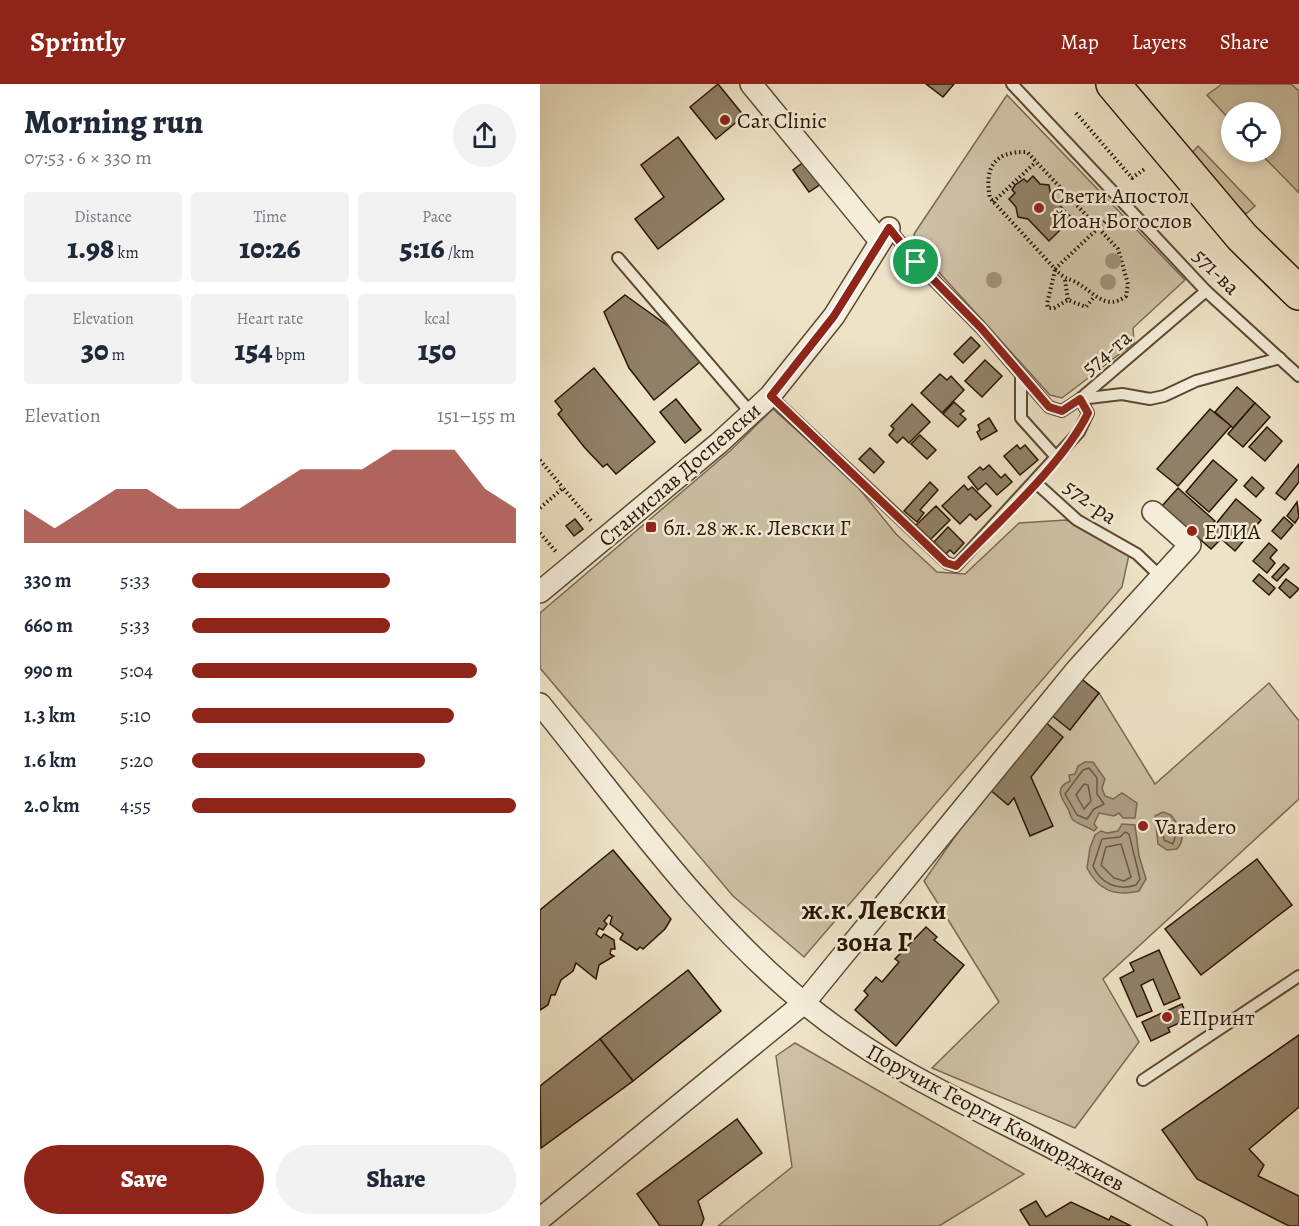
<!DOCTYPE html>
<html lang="en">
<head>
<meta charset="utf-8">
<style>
  body { margin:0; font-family:Alegreya,serif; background:#f2f2f3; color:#1f2937; height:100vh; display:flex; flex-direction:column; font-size:22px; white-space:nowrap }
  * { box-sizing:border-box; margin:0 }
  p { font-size:20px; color:#747a83 }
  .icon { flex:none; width:33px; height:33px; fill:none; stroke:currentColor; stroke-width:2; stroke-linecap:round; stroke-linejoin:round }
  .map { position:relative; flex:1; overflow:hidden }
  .panel { display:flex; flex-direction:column; background:#fff; width:540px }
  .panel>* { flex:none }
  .tools { position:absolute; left:681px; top:18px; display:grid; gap:12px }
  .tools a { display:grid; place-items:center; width:60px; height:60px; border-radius:50%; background:#fff; box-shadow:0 3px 9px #0003; font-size:30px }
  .pin { position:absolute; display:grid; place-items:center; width:51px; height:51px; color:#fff; margin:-26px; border:3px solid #fff; border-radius:50%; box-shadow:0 2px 6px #0007 }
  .round { display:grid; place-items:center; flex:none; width:63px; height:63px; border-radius:32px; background:#f2f2f3 }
  .overview { display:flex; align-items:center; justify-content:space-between; height:102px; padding:0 24px }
  h1 { font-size:33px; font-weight:800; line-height:45px }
  .figures { display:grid; grid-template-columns:repeat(3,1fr); gap:9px; height:102px; padding:6px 24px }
  .figures div { display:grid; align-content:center; border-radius:6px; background:#f2f2f3; text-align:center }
  .figures b { font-size:30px; font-weight:800 }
  .figures small { font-size:16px; font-weight:400 }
  .figures p { font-size:16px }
  .chart { height:168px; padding:12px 24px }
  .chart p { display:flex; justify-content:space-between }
  .chart svg { width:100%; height:108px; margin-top:6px; fill:#8f2418; opacity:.7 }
  .button { display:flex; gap:12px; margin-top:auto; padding:12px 24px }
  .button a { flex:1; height:69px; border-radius:36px; background:#8f2418; color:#fff; font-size:24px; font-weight:800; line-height:69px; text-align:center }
  .button a+a { background:#f2f2f3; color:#1f2937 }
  ul { padding:0 24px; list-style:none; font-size:20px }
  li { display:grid; grid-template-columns:96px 72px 1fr; align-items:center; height:45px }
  li i { height:15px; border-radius:8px; background:#8f2418 }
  header { display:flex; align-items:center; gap:36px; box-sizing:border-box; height:84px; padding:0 30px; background:#8f2418; color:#fff }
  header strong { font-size:28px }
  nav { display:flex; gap:33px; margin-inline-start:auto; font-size:21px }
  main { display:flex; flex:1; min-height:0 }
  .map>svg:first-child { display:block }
</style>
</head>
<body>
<header>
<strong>Sprintly</strong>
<nav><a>Map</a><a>Layers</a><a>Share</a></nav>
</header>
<main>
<section class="panel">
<div class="overview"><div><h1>Morning run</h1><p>07:53 · 6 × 330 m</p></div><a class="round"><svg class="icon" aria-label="share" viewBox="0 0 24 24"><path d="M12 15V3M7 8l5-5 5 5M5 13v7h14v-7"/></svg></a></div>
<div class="figures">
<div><p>Distance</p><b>1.98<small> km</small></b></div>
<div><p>Time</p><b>10:26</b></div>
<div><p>Pace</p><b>5:16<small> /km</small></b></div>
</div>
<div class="figures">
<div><p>Elevation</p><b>30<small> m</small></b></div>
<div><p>Heart rate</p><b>154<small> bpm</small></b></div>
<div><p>kcal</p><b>150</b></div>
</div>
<div class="chart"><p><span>Elevation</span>151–155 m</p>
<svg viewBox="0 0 160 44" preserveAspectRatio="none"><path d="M0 44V30L10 38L20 30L30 22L40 22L50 30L60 30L70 30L80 22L90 14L100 14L110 14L120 6L130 6L140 6L150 22L160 30V44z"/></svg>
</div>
<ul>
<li><b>330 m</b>5:33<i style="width:61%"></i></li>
<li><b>660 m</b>5:33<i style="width:61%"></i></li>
<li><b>990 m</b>5:04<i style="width:88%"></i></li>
<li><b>1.3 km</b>5:10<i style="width:81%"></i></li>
<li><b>1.6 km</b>5:20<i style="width:72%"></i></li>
<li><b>2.0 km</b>4:55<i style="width:100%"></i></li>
</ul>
<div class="button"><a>Save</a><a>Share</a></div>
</section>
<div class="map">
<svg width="759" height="1142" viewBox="0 0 759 1142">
  <rect width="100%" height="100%" fill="#eee3c6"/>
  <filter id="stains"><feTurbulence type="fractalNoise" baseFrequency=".00333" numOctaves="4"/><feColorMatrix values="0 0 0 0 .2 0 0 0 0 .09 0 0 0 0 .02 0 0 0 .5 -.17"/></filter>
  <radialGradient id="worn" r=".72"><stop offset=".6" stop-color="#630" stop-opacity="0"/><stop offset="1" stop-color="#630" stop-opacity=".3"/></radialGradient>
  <g fill="#cdc0a4" stroke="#7c6a52" stroke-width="1.5">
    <path d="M682,0H751L759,7V109L719,68H730V28H692L691,37L667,11Z"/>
    <path d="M467,11L645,196L593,244L594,259L522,314L510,311L377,164L374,150Z"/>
    <path d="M658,62L715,122L706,130L649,72Z"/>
    <path d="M233,325L313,397L356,450L397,488L425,490L479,439L526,436L590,466L582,503L264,873L193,812L0,584V529L190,367Z"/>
    <path d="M539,593L559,609L615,700L729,599L759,637V715L563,895L599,958L535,1044L392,984L459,918L384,797L439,718Z"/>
    <path d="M255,959L484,1090L399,1142H178L252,1083L236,972Z"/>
  </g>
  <g fill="#ac9d83" stroke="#78674f" stroke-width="1.5">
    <path d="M545,678H553L565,695L562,704L565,712L573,715L582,709L597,719L595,734H583L579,729L574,732L559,729L554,740L557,744L554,747C547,742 539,741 533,736C529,732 530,727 527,723C521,713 514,704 530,697L529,691L535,690L538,682Z"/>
    <path d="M623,728L631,731C639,743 648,752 637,765L627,766L618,760L615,732Z"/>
    <path d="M582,740L595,741L599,772L606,795L599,807C576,813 558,806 547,784L550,764L555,751L561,747L567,749L578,747Z"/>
  </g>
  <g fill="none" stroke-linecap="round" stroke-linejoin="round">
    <g stroke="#6c5942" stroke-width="1.5">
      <path d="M549,684L557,694V710L564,720L554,725L547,735L537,731L525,710L543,686Z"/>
      <path d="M544,700L548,701L551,717L544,725L536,711Z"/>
      <path d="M624,734L636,750L633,760L624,756L621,737Z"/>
      <path d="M585,748L589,750L600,795L596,801C578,807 561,800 553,782L562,755L580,753Z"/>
      <path d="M581,760L591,793L584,797L574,794L561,781L566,763Z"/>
    </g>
  </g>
  <g fill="#908067" stroke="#2b1500" stroke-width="1.5">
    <path d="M178,0L204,32L176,55L150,23Z"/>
    <path d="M386,0H414L403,13Z"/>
    <path d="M138,53L184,115L118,165L95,135L124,113L101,81Z"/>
    <path d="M265,77L281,100L269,108L253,86Z"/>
    <path d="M493,92L500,100L509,101L511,112L532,134L509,157L488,135L478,133L476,123L469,115L475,109L472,106L475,101L484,95L487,98Z"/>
    <path d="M85,211L135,247L160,278L114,316L89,284L64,228Z"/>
    <path d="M431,253L440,262L423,279L414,270Z"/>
    <path d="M445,276L462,292L442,313L425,297Z"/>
    <path d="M54,284L115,358L76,390L67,380L63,383L45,364L18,330L22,326L15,317Z"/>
    <path d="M400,290L407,296L411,292L424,306L402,329L381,309Z"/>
    <path d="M697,303L715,319L693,344L675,328Z"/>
    <path d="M136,315L161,346L145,359L120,328Z"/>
    <path d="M414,318L424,327L420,330L426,335L418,343L403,330Z"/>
    <path d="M715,319L730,333L703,363L688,350Z"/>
    <path d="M372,320L390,338L369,359L363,353L357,359L349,351L354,345L351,342Z"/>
    <path d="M670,325L691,342L638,402L617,385Z"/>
    <path d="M449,334L457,347L441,356L437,348L440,346L438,341Z"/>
    <path d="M727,343L742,357L725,377L709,363Z"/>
    <path d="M380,351L396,366L387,375L371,360Z"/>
    <path d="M477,361L480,365L485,361L498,376L480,391L464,372Z"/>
    <path d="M330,364L344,378L334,389L319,375Z"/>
    <path d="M673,376L697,396L669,428L646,408Z"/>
    <path d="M759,380V398L745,416L736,409Z"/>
    <path d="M449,381L461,394L465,390L472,398L457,411L446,399L438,406L428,393L440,383L443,386Z"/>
    <path d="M712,393L724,404L716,413L704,402Z"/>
    <path d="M390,398L398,406L380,426L384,429L377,438L364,427Z"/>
    <path d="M424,401L428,406L432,403L451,422L436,436L430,430L420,440L402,422Z"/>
    <path d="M638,404L675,437L667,447L679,457L671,465L622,422Z"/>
    <path d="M696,415L721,436L695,467L671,446Z"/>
    <path d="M757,418L759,433L755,439L747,432Z"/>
    <path d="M396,422L410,436L390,456L375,442Z"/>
    <path d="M744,433L753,441L741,455L732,447Z"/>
    <path d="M35,435L43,445L34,452L26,442Z"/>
    <path d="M408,443L424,459L414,470L410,466L406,470L394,458Z"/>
    <path d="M729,459L737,466L730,474L735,479L727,489L713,477Z"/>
    <path d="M744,480L749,484L737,497L732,493Z"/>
    <path d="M719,490L735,504L729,511L713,497Z"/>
    <path d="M746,495L759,505L750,514L739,504Z"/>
    <path d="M539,593L559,609L530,646L510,630Z"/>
    <path d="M504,637L523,653L491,693L513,742L490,752L474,714L468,721L449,705Z"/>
    <path d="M73,766L131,835L125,845L103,865L100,863L97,866L80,855L83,850L70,840L72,833L69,831L64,837L67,840L63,846L59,844L56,850L61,854L64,850L74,856L75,865H71L70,870L74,872L59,881L56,895L36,879L33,887L21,896L15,911H11L8,921L0,926V826Z"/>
    <path d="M717,775L752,821L661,891L625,845Z"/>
    <path d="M386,843L397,853L394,856L424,881L356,962L315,926L328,911L324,907L336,893L342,898L359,878L355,875Z"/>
    <path d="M619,866L640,914L624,921L613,895L601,901L612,927L597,933L580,894L594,887L590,879Z"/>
    <path d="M148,886L181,927L93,997L60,955Z"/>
    <path d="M642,920L648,935L628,944L630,948L611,957L602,938Z"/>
    <path d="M759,951V1023L709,1065L724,1081L718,1092L759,1112V1142H749L657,1095L622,1046Z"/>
    <path d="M60,955L93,997L1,1064L0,1002Z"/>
    <path d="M197,1035L222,1069L158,1117L164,1135L161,1142H120L97,1110Z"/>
    <path d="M496,1117L506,1133L531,1118L569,1136L571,1132L591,1142H490L480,1126Z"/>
  </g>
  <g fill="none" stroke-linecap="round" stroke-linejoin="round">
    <g stroke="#5c4832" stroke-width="14">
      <g id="lane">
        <path d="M472,0L666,207L759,292"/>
        <path d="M349,144L376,178L441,244L509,323L522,327L540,315L582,310L610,315L624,312L656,297L740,274"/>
        <path d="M78,174L211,329"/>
        <path d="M481,292V334L517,374"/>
        <path d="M230,312L407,479L416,482L539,348L548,329L540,315L666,207"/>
        <path d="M495,398L537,436L597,470L621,493"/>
        <path d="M603,996L759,892"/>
      </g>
    </g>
    <g stroke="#5c4832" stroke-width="24">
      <g id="street">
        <path d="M211,0L340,157"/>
        <path d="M0,508L179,359L230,312L294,232L349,144"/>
        <path d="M0,620C83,722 161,834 263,918C331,975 410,1012 489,1052C545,1080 600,1111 656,1142"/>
        <path d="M0,1135L264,919L538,584L650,461L613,428"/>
      </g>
    </g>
    <g stroke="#2b1500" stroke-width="36">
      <path id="primary" d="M573,0L702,153L759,209"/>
    </g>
    <g stroke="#2b1500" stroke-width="4" stroke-dasharray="1.5 3" stroke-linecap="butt">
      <path d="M536,29L592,94L606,84"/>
      <path d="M453,118L496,78"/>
      <path d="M515,185C526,197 528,193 539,200C555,210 567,227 586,212L588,200L578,165L487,68C454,67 444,84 450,114L515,185L574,129"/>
      <path d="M515,186L507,220L508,224H514L528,216L546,223L554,213"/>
      <path d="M525,196L528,216"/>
      <path d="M0,376L23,404"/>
      <path d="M0,424L23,404L53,439"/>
      <path d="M0,449L17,469"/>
    </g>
    <use href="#lane" stroke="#f4edda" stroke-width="10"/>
    <use href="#street" stroke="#f4edda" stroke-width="21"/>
    <use href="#primary" stroke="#eee3c6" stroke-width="33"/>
  </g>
  <g fill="#9e8e74">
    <circle cx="573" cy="177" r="8"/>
    <circle cx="454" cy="196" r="8"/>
    <circle cx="568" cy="198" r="8"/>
  </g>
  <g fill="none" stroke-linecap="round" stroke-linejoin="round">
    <g stroke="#fff" stroke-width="12">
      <path id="route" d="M349,144L376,178L441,244L509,323L522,327L540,315L548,329C523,380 456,440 416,482L406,479L231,312L294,232Z"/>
    </g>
    <use href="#route" stroke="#8f2418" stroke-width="8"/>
  </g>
  <g fill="#8f2418" stroke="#f4edda" stroke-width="2">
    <circle cx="185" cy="36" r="6"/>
    <circle cx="499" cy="124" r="6"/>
    <rect x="105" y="437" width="12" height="12" rx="3"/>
    <circle cx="652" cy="447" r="6"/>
    <circle cx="603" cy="742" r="6"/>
    <circle cx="627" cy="933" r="6"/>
  </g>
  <g text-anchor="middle" stroke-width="5" stroke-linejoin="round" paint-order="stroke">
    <g font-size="22" fill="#2b1500" stroke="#f4edda" text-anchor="start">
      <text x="197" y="44">Car Clinic</text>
      <text x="511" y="119">Свети Апостол<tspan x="511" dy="25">Йоан Богослов</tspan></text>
      <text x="123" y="451">бл. 28 ж.к. Левски Г</text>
      <text x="664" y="455">ЕЛИА</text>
      <text x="615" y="750">Varadero</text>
      <text x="639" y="941">ЕПринт</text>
    </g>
    <g font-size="22" fill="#2b1500" stroke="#f4edda">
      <text transform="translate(677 187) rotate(45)" y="8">571-ва</text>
      <text transform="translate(566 268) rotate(-40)" y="8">574-та</text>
      <text transform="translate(139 390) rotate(-41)" y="8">Станислав Доспевски</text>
      <text transform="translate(551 417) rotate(36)" y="8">572-ра</text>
      <text transform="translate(456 1033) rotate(28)" y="8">Поручик Георги Кюмюрджиев</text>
    </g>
    <g font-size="28" font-weight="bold" fill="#2b1500" stroke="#f4edda">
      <text x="334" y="835">ж.к. Левски<tspan x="334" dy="32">зона Г</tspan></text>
    </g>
  </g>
  <rect width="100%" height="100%" filter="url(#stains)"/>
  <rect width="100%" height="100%" fill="url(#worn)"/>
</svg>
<div class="tools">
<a><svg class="icon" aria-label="locate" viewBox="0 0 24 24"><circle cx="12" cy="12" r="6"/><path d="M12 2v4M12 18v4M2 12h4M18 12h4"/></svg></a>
</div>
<div class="pin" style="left:376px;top:178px;background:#1e9e55"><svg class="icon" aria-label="arrive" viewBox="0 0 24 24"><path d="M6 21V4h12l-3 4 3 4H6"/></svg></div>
</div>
</main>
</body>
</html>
